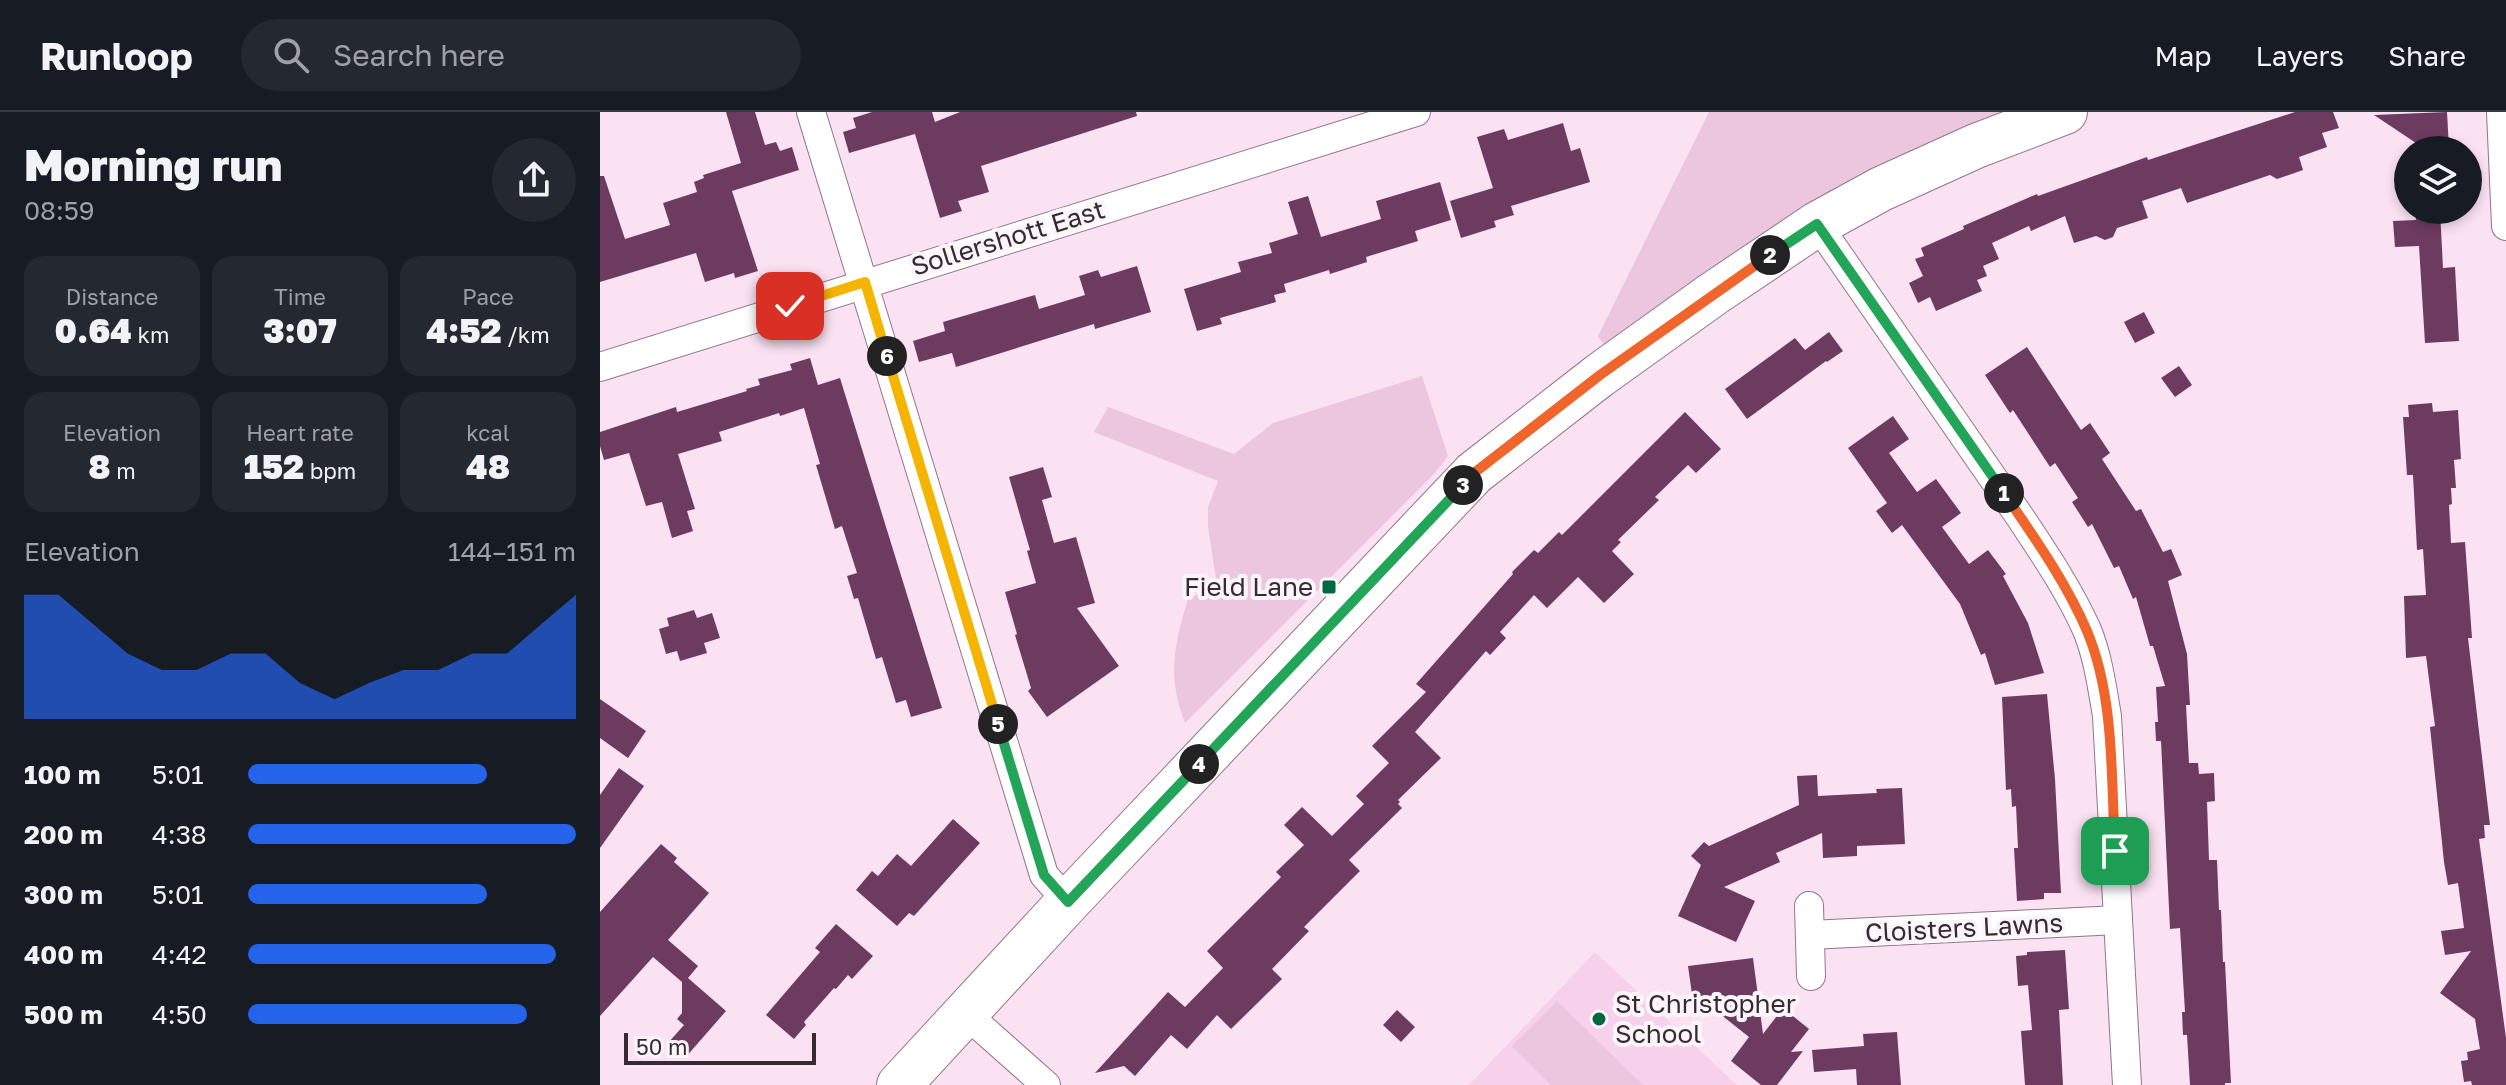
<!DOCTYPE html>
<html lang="en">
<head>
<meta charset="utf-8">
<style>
  body { margin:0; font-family:"Golos Text",sans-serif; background:#242831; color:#f1f3f6; height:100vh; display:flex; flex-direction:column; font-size:30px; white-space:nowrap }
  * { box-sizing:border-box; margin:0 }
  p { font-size:26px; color:#9ea1a6 }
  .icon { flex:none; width:44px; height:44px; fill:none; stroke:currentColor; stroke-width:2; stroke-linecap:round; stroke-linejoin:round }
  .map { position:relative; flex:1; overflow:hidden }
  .sheet { display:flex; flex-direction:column; background:#171b24; width:600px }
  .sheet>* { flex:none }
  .controls { position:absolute; left:1794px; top:24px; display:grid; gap:16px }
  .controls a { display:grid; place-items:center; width:88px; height:88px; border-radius:50%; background:#171b24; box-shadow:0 4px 12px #0003; font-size:40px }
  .scale { position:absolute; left:24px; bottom:20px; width:192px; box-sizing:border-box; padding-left:8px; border:4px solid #372b33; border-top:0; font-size:22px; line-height:28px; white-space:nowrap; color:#372b33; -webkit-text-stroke:6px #fcf5fa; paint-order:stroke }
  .pin { position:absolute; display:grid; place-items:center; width:68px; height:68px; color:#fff; margin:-34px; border-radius:16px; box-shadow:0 4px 12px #0006 }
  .km { position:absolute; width:40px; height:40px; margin:-20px; border-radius:50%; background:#222; color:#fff; font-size:22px; line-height:40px; text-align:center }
  .round { display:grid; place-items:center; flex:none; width:84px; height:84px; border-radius:42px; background:#242831 }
  .head { display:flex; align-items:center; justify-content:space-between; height:136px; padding:0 24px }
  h1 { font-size:44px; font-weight:800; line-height:60px }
  .stats { display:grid; grid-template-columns:repeat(3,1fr); gap:12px; height:136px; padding:8px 24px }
  .stats div { display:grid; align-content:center; border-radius:20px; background:#242831; text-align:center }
  .stats b { font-size:34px; font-weight:800 }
  .stats small { font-size:22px; font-weight:400 }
  .stats p { font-size:22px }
  .chart { height:224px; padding:16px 24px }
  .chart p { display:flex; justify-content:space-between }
  .chart svg { width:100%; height:144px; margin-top:8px; fill:#2563eb; opacity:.7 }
  ul { padding:0 24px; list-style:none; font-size:26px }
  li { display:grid; grid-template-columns:128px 96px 1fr; align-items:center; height:60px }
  li i { height:20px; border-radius:10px; background:#2563eb }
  header { display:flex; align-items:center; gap:48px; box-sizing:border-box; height:112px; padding:0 40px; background:#171b24; border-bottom:2px solid #363941 }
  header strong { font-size:38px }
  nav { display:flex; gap:44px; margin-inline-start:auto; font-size:28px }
  .search { width:560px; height:72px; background:#242831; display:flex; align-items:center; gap:20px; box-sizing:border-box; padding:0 28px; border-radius:44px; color:#9ea1a6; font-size:30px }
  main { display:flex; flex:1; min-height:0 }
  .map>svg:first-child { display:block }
</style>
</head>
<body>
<header>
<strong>Runloop</strong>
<div class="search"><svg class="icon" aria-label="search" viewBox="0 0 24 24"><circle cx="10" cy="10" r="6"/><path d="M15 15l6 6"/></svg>Search here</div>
<nav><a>Map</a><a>Layers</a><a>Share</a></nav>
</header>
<main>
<section class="sheet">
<div class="head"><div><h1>Morning run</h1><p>08:59</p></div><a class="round"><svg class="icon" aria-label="share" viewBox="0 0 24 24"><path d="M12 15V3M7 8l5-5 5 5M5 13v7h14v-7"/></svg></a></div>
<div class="stats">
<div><p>Distance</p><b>0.64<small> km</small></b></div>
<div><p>Time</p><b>3:07</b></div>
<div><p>Pace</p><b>4:52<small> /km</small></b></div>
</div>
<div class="stats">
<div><p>Elevation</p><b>8<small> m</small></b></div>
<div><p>Heart rate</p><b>152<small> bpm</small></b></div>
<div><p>kcal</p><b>48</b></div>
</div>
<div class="chart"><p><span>Elevation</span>144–151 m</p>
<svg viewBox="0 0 160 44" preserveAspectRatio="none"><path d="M0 44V6L10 6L20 15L30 24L40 29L50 29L60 24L70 24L80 33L90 38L100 33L110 29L120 29L130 24L140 24L150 15L160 6V44z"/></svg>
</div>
<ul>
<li><b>100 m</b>5:01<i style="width:73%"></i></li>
<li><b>200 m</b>4:38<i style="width:100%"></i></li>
<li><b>300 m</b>5:01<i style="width:73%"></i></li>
<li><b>400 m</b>4:42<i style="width:94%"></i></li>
<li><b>500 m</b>4:50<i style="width:85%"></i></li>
</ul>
</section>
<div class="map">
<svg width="1906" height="973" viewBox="0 0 1906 973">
  <rect width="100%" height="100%" fill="#fbe2f3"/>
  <path fill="#f7d1eb" d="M995,840L1137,973H869Z"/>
  <g fill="#ecc5df">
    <path d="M1109,0H1411L1006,236L998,224Z"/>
    <path d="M822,264L848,344L835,361L585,611C567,565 574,533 588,487L617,473L608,415V395L618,369L494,320L508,295L634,342L673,311Z"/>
    <path d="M957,889L1043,973H951L912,934Z"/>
  </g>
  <g fill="#6d3b5f">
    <path d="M126,0H155L165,33L176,30L180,39L192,35L199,58L132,79L158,159L135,166L134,161L105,170L96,141L0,170V64H4L25,127L70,113L63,91L97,80L94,70L104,66L103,63L141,51Z"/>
    <path d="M272,0H332L335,10L360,0H536L537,4L381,54L389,80L358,89L362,99L340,106L315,22L249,41L243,20L256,16L253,6Z"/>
    <path d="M1695,0H1733L1739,16L1722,21L1727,35L1699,45L1703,58L1677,67L1670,63L1587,91L1581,76L1542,89L1548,106L1517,116L1513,125L1505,128L1496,124L1474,131L1465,104L1431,119L1429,114L1392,131L1399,147L1383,154L1387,164L1377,168L1382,179L1336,199L1330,185L1318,191L1309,171L1323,164L1315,147L1324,144L1321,136L1364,117L1363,114L1437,82L1438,84L1547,45L1548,48Z"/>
    <path d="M1847,0L1849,36L1825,37L1774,3Z"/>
    <path d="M963,11L971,39L980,36L990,70L911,94L914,103L894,109L896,115L861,126L850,89L893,76L877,25L904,17L908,28Z"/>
    <path d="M840,70L851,108L815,119L818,129L766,145L767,150L730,162L729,158L684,172L686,180L674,183L676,190L620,206L622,212L597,219L584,177L641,160L638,150L672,141L669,131L698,122L688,90L708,84L721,125L781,107L776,89Z"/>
    <path d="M1815,98H1840L1843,156L1855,155L1859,229L1825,231L1819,134L1795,135L1793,109L1816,108Z"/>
    <path d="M537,154L551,200L495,217L494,212L356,255L352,241L319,250L313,229L345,219L343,210L435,183L439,197L485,183L479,164L498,158L501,165Z"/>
    <path d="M1544,200L1555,221L1535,231L1524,210Z"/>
    <path d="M1229,220L1243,239L1227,250L1226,249L1147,307L1125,277L1195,226L1205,238Z"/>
    <path d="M1427,235L1481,318L1490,311L1510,341L1502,347L1536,399L1541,397L1563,440L1571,437L1582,463L1568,469L1587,542L1590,593H1586L1589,651H1598L1599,662L1614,661L1615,689L1607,690L1609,748H1617L1619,798H1621L1623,850H1625L1631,971H1625V973H1590L1587,923H1583L1582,900H1585L1580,816L1570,817L1561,629H1556L1555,610H1558L1556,575L1565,574L1553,534H1550L1536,485L1533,487L1519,454L1514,456L1492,412L1488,415L1472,390L1478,386L1455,351L1450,355L1413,298L1410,301L1385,263Z"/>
    <path d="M210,246L218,273L240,266L342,596L311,605L306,588L296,591L282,545L276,547L258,486L254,487L247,464L257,461L242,414L235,417L216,353L220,352L204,296L180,304L179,301L119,320L122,329L78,342L95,397L87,399L93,419L72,426L62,390L46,394L29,341L4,348L0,334V320L76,295L77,300L147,279L146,277L160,273L158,267L192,258L190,252Z"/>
    <path d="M1579,254L1592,273L1575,285L1561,266Z"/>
    <path d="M1832,291L1833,300L1858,298L1861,347L1854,348L1856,376H1851L1852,392L1849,393L1851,431L1865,430L1872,526H1868L1890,713H1884L1885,726L1879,727L1906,926V973H1872L1871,969L1864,970L1861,949L1868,948L1867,940L1880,937L1875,907L1840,881L1871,839L1845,843L1841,819L1864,816L1858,771L1848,773L1844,750L1830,615L1835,614L1826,544L1806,546L1804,484L1826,483L1823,437L1817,438L1813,363H1807L1803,305H1809L1808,293Z"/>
    <path d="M1085,300L1121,337L1096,361L1088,353L1055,385L1059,388L1018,428L1021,430L1012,439L1034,462L1004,491L978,465L947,496L934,483L900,520L906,526L890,543L886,539L815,620L841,646L798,688L800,690L798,692L802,696L749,748L760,759L704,815L709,819L672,857L682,867L631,917L617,903L587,937L571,923L535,964L524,954L495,961L568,880L585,895L623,856L607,839L681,765L676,760L704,733L684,713L702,695L732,724L764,692L756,684L789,651L772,634L826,580L816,572L913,462L912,460L934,438L938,441L959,420L962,423Z"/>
    <path d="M1293,304L1309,327L1289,341L1317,380L1336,367L1361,401L1342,415L1369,452L1388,438L1406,462L1403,464L1428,511L1444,561L1395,573L1385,541L1381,543L1360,492L1302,413L1292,421L1276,399L1287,391L1248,336Z"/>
    <path d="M443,355L452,385L442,388L454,431L476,425L495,491L477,496L519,554L447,605L428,579L431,576L415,523L417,522L405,480L436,471L427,439L430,438L409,365Z"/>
    <path d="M94,498L97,506L112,501L120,526L104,531L107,541L80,549L77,539L66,542L59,517L69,514L67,506Z"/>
    <path d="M1447,582L1455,667L1461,781H1444V787L1417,789L1414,736H1418L1416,694L1412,695L1411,677L1406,678L1402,585Z"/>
    <path d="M0,587L46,619L28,646L0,626Z"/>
    <path d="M19,656L44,674L0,736V683Z"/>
    <path d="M1217,663L1218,684L1277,681L1276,677L1302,676L1305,732L1257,734V744L1223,746L1222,721L1176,741L1180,750L1124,775L1155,789L1136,830L1078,804L1101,753L1091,744L1104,730L1109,734L1199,693L1197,664Z"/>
    <path d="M353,707L380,731L314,804L309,801L297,814L256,778L272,759L278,764L297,742L311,754Z"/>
    <path d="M61,732L77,746L74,750L109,781L68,828L98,854L88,866L126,899L85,946L68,931L84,913L77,907L82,901V870L53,845L0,904V800Z"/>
    <path d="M236,812L273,844L252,867L248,863L236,877L234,876L204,910L206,913L194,927L166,903L220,840L215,836Z"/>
    <path d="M1465,838L1469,897L1459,898L1463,973H1425L1421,919L1432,918L1428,873L1418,874L1416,844L1427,843V840Z"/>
    <path d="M1153,846L1163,922L1183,896L1209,917L1191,940L1203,939L1177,973H1161L1131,949L1149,925L1110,894L1094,896L1088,854Z"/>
    <path d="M797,898L815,915L801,930L783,913Z"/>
    <path d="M1297,920L1301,973H1257L1256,957L1214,960L1212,938L1264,934L1263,922Z"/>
  </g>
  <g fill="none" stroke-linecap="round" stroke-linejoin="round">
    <g stroke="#927689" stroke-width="30">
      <g id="minor">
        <path d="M211,0L444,763L468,790"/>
        <path d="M1901,0L1906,114"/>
        <path d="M1217,112L1420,405C1444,441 1469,478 1487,518C1498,545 1502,575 1507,604L1527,973"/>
        <path d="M0,255L816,0"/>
        <path d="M1209,794L1211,864"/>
        <path d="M1210,823L1518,808"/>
        <path d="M366,902L446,973"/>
      </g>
    </g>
    <g stroke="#927689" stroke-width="46">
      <path id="primary" d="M299,973L468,790L874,361L1000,263L1113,182L1217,112L1281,77L1376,34L1465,0"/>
    </g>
    <use href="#minor" stroke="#fff" stroke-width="28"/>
    <use href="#primary" stroke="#fff" stroke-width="44"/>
  </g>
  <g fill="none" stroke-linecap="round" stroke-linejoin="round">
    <g stroke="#fff" stroke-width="16">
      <path id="split-1" d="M1404,381C1434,425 1466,470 1487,519C1515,586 1511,667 1515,739"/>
    </g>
    <g stroke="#fff" stroke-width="16">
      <path id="split-2" d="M1170,143L1217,112L1404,381"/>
    </g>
    <g stroke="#fff" stroke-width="16">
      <path id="split-3" d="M863,373L874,361L1000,263L1170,143"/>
    </g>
    <g stroke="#fff" stroke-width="16">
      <path id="split-4" d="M599,652L863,373"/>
    </g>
    <g stroke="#fff" stroke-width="16">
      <path id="split-5" d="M398,612L444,763L468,790L599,652"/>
    </g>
    <g stroke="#fff" stroke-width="16">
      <path id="split-6" d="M287,244L398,612"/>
    </g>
    <g stroke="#fff" stroke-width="16">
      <path id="split-7" d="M190,194L265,170L287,244"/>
    </g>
    <use href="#split-1" stroke="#f0652b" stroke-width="10"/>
    <use href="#split-2" stroke="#22a559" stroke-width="10"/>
    <use href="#split-3" stroke="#f0652b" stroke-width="10"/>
    <use href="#split-4" stroke="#22a559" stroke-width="10"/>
    <use href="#split-5" stroke="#22a559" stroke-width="10"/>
    <use href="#split-6" stroke="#f5b400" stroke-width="10"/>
    <use href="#split-7" stroke="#f5b400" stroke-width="10"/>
  </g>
  <g fill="#006940" stroke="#fcf5fa" stroke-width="3">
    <rect x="721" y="467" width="16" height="16" rx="4"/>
    <circle cx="999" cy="907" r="8"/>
  </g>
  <g text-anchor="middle" stroke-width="8" stroke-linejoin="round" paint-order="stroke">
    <g font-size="26" fill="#372b33" stroke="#fcf5fa">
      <text transform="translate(408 126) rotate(-17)" y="9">Sollershott East</text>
      <text transform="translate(1364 816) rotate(-3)" y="9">Cloisters Lawns</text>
    </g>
    <g font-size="26" fill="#372b33" stroke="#fcf5fa" text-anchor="end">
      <text x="713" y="484">Field Lane</text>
      <text x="1015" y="901" text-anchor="start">St Christopher<tspan x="1015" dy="30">School</tspan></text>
    </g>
  </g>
</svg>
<div class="controls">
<a><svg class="icon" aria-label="layers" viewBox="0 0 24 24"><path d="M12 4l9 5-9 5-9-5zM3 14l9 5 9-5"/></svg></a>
</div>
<div class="scale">50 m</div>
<div class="pin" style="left:1515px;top:739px;background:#1e9e55"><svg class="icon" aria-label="arrive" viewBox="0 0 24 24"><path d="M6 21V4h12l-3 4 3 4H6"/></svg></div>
<div class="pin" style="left:190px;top:194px;background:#d93025"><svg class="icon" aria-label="check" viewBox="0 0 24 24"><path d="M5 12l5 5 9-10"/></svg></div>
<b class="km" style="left:1404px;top:381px">1</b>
<b class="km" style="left:1170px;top:143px">2</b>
<b class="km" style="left:863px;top:373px">3</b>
<b class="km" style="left:599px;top:652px">4</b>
<b class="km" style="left:398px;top:612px">5</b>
<b class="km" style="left:287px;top:244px">6</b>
</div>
</main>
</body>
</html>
